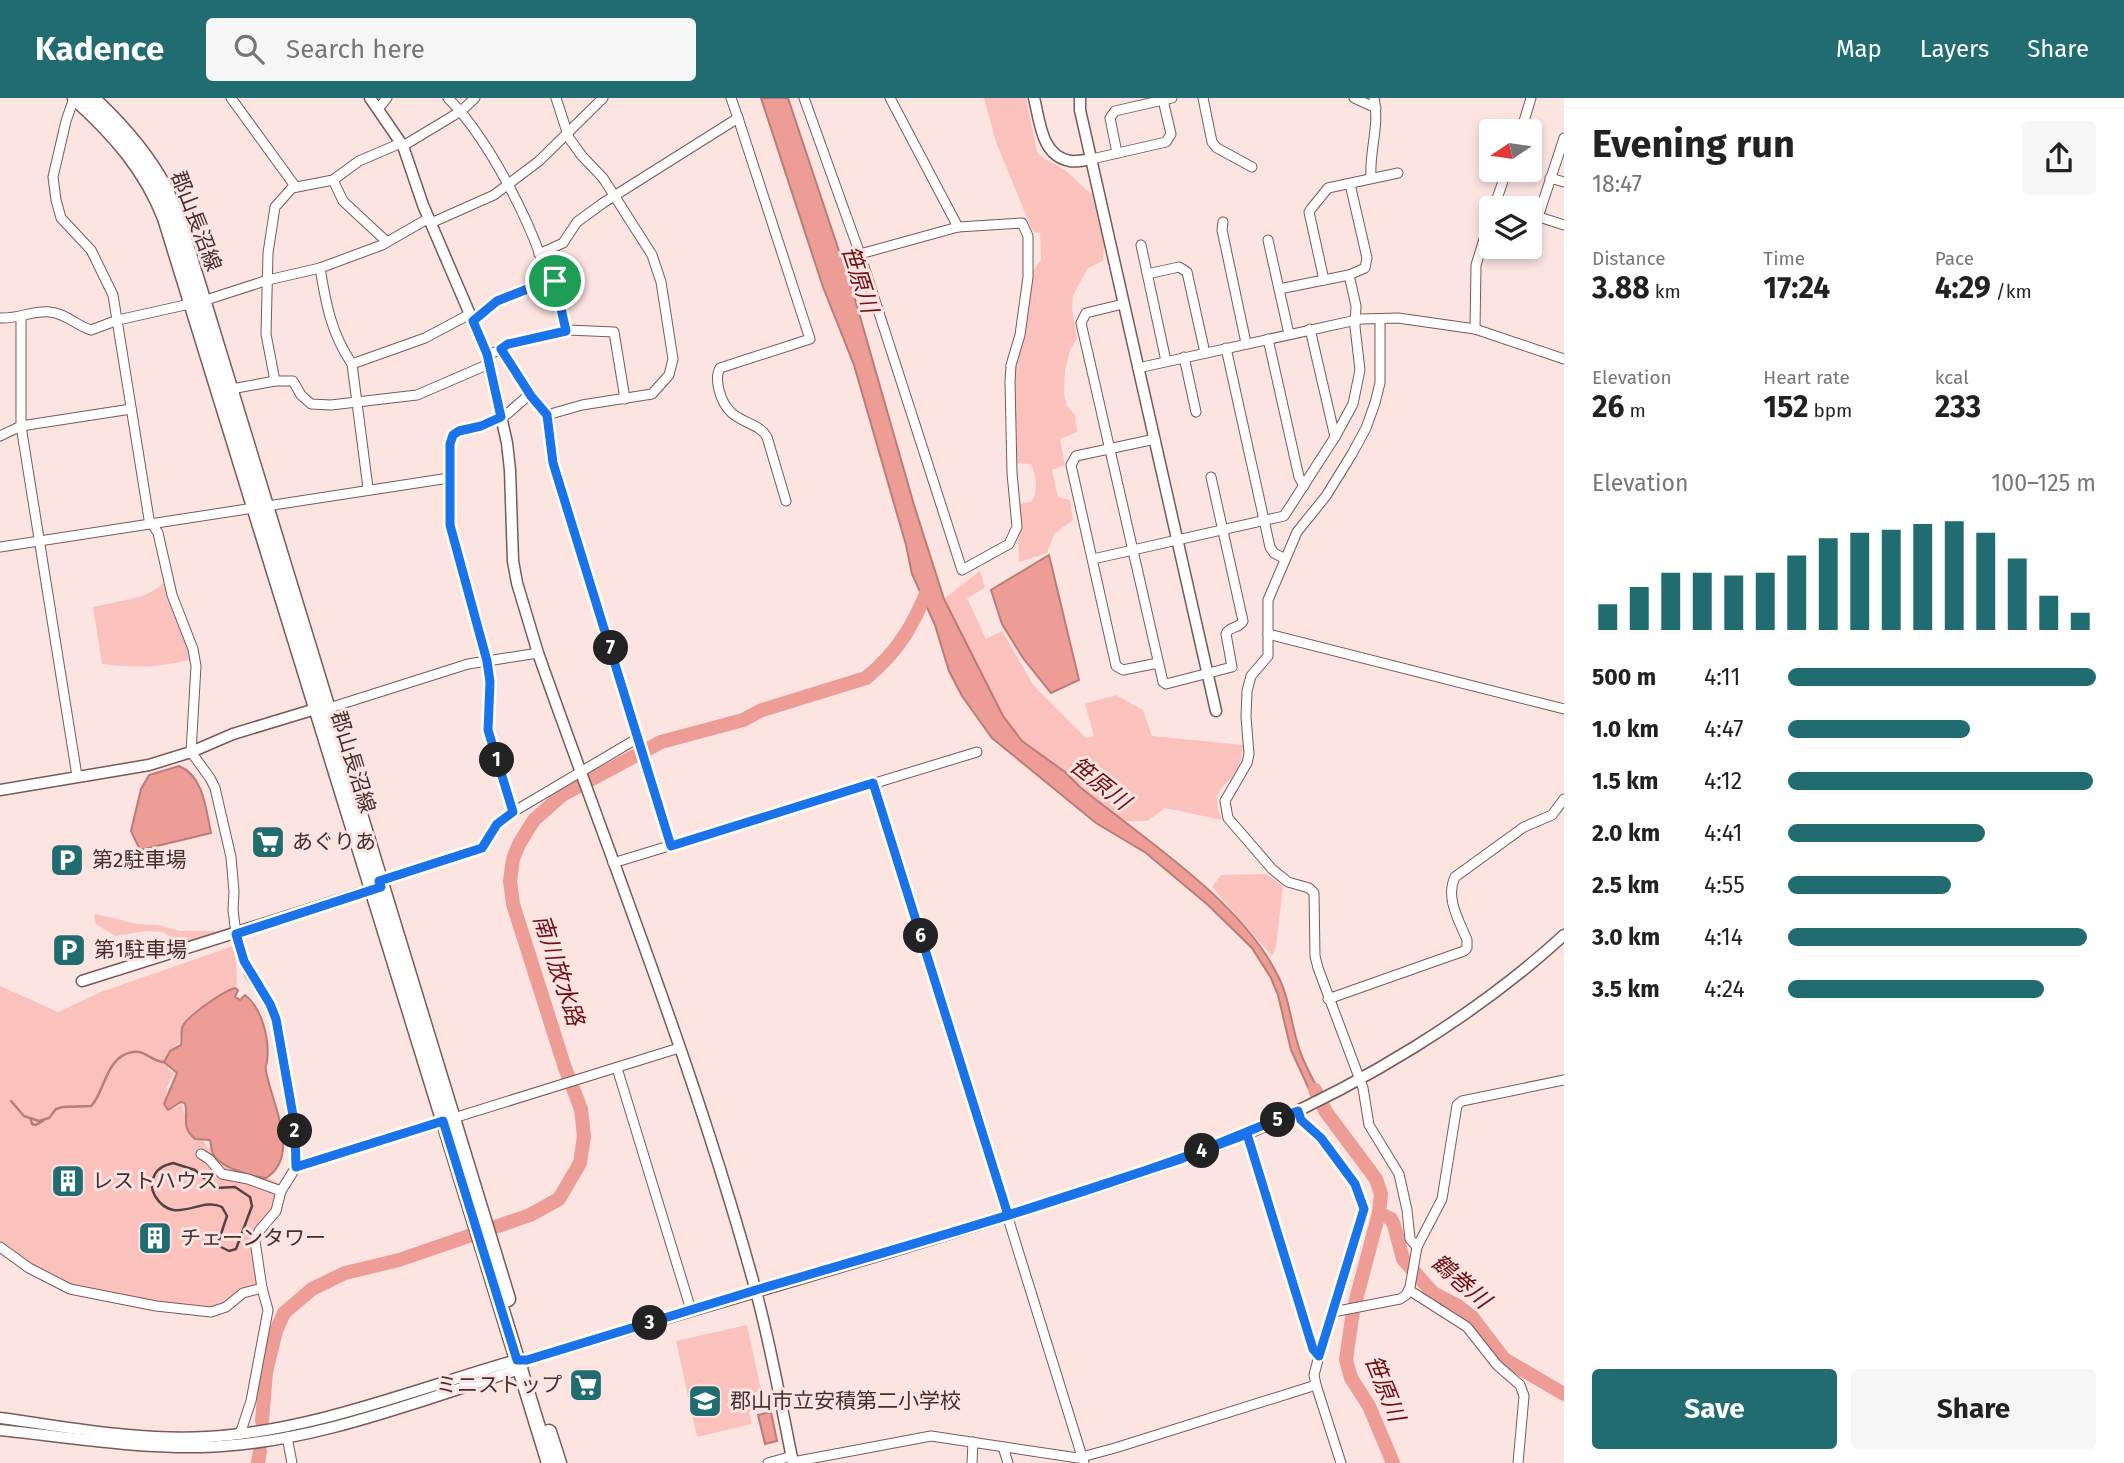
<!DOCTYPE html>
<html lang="en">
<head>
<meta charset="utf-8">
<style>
  body { margin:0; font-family:"Fira Sans","Noto Sans JP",sans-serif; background:#f6f6f6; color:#222; height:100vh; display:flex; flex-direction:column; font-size:26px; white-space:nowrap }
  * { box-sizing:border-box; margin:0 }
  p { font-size:23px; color:#767676 }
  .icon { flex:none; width:38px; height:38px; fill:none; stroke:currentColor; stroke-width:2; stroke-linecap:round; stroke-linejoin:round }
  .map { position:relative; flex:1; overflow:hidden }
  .details { display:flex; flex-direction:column; background:#fff; width:560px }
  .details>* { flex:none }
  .needle { width:46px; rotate:257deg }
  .fabs { position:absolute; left:1479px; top:21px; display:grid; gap:14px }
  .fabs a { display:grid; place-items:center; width:63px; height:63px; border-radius:7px; background:#fff; box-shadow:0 4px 10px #0003; font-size:35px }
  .pin { position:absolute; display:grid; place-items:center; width:60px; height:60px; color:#fff; margin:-30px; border:4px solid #fff; border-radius:50%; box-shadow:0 2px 7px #0007 }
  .km { position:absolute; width:35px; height:35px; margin:-18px; border-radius:50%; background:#222; color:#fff; font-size:19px; line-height:35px; text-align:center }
  .round { display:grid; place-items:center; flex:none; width:74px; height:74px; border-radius:7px; background:#f6f6f6 }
  .head { display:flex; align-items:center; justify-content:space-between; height:119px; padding:0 28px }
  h1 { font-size:38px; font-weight:700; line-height:52px }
  .metrics { display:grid; grid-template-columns:repeat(3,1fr); gap:10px; height:119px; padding:7px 28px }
  .metrics div { display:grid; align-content:center }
  .metrics b { font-size:30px; font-weight:700 }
  .metrics small { font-size:19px; font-weight:400 }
  .metrics p { font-size:19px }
  .chart { height:196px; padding:14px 28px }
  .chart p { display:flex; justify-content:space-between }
  .chart svg { width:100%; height:126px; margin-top:7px; stroke:#206c71; stroke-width:6 }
  .cta { display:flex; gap:14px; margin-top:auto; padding:14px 28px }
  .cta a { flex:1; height:80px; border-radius:7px; background:#206c71; color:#fff; font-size:28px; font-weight:700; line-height:80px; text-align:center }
  .cta a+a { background:#f6f6f6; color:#222 }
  ul { padding:0 28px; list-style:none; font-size:23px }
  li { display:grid; grid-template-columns:112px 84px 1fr; align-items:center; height:52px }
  li i { height:18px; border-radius:9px; background:#206c71 }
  header { display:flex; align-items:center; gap:42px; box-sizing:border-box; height:98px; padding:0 35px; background:#206c71; color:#fff }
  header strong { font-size:33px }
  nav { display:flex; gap:38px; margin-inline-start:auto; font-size:24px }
  .search { width:490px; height:63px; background:#f6f6f6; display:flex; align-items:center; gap:18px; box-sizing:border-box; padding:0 24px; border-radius:7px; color:#767676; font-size:26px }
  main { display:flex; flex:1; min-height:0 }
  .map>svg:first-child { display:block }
</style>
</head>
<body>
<header>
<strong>Kadence</strong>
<div class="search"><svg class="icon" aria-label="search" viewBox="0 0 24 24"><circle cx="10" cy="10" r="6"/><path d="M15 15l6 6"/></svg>Search here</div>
<nav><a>Map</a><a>Layers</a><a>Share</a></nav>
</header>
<main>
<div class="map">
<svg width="1564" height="1365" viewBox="0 0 1564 1365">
  <rect width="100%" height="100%" fill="#fce4e1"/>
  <g fill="#fbc2bd">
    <path d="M984,0H1026L1037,54C1044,63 1057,66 1066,73C1075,80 1082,89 1092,96L1104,147L1103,163L1088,170L1073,197L1072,211L1077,241L1070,252L1065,273L1064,296L1067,308L1075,317L1077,334L1060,341L1065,367L1052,372L1058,399L1070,402L1073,422L1054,436L1047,455L1019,464L1017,406L1031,404C1039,394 1036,377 1031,366L1015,365L1013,279L1032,174L1041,162L1040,135L1033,134L996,44Z"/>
    <path d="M980,473L985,490L967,500L986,541L1002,533L1034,588L1086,640L1094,638L1085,606L1116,597L1143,612L1152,638L1243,647C1242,652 1242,660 1240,665C1231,691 1207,686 1222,722L1165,710L1147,723H1122L1065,674L1022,643L1003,618L944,501Z"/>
    <path d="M168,482L193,561C158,570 138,570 102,566L93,509L140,499L153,493Z"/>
    <path d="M1266,776L1283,788L1276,849L1272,858L1212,789L1221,777Z"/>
    <path d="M96,816L137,826L158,827L180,833H215L216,836L184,844L172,840L163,834L147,833L115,838L96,826L94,818Z"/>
    <path d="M236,847L239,858L236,862L237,888C219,902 182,922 179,945C171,953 169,959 168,971L174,975L167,989L166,1007L175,1011L182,1005L184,1016L189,1019L207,1049L280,1086L275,1107L259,1127L258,1186L230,1205L199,1213L70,1188L49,1178L0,1146V888L58,914L101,894Z"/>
    <path d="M747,1227L765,1310L749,1314L752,1326L697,1339L676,1243Z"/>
  </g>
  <g fill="#ee9c96" stroke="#ba7c77" stroke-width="2">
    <path d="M761,0H788L855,201L914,407L944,501L1003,618L1022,643L1065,674L1080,689C1144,741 1240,802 1277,876C1290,900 1291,928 1300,953C1305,968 1314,983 1321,997L1313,1000L1291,952L1278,897L1271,880L1252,850L1208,807L1146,755L1096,725L992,640L962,598L949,573L935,527L912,476L906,447L854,267L823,189Z"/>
    <path d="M1049,457L1079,582L1051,595L1023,560L1002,526L991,492Z"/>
    <path d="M179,668C204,678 206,712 211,735L140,752L131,733L141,691L149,677Z"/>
    <path d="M235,890L238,892L235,899L240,902L245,897C262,910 270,942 267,963C266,972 265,963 266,973C271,1004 302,1057 266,1080C252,1079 215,1068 212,1053C211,1049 211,1046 210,1042L195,1041C180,1027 189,1022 185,1005L181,1004L168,1012L164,1006L177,975L164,964L170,953L181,947C182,941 181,935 182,930C185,919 224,893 235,890Z"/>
    <path d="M771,1314L777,1343L765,1346L758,1317Z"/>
  </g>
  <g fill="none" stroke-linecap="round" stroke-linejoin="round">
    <g stroke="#ba7c77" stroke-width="2.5">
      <path d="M11,1003L24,1018L39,1023L49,1020L56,1011L63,1009L91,1008C105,995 105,958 133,954C146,952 152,964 164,964"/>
      <path d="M31,1022L32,1026L36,1027L43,1023"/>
    </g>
    <g stroke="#ee9c96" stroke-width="14">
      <path d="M1315,992L1326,1014L1376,1081L1381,1096L1379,1115L1353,1213L1346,1262L1351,1280L1369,1308L1393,1365"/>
      <path d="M1379,1115L1391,1121L1394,1127L1403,1161L1433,1195L1458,1208L1472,1219L1504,1261L1564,1296"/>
      <path d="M262,1323L266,1274L276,1233L284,1215L312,1191L345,1175L399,1162L530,1117L559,1101L580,1065L584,1038L581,1011L565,970L513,806L510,783L513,761L519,746L534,722L562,697L661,644L743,622L762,612L866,580C899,553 914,526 930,486"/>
      <path d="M258,1365L260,1353"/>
    </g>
    <g stroke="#7b5956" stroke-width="11">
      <g id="minor">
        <path d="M74,0L66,23L53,79L56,102L61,120L91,152L113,197L149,421L158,435L172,497L193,551L196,568L191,654L210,680L215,690L231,759L234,794L233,812L236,836L249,875L270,906L276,921L295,1029L296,1069L281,1093L276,1113L259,1133L255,1143L262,1190"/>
        <path d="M231,0L295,88"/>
        <path d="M448,0C488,40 534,128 548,183L554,182L556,184L566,233"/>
        <path d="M804,0L860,156L962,472L1009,446L1017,429L1012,375L1010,283L1011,267L1020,237L1028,179V138L1022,125L958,129L860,156"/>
        <path d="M890,0L958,129"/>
        <path d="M1203,0L1212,44L1217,50L1252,69"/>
        <path d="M1354,0L1376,10"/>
        <path d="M378,11L387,0"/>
        <path d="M738,20L810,241L720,270C716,277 717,284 719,292C728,328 756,320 767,339L786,403"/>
        <path d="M1521,33L1531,0"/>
        <path d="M401,45L359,63L333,82L292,90L275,109L268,155L266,236L275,283H293L301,297L311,306L331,307L417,297L489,266"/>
        <path d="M403,48L461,13L475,0"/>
        <path d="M1117,55L1110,20L1115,13L1172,0"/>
        <path d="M1092,61L1166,44L1171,36L1163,2"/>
        <path d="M1507,72L1495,106L1513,110"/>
        <path d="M1371,80C1369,53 1380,28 1374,0"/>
        <path d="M1550,80L1564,84"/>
        <path d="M333,82L343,103L386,143"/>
        <path d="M1530,116L1564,127"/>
        <path d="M1538,119L1564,40"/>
        <path d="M1223,124L1222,132L1246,245"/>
        <path d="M431,125L494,97L539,63L603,0"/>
        <path d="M1268,142L1289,236"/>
        <path d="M1141,147L1166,263"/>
        <path d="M539,156L563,145L577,124L603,105L738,20L731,0"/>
        <path d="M320,170C326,206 331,235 352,266L368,390"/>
        <path d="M1147,176L1179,169L1187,174L1205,255"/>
        <path d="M1324,182L1309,114L1311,111L1328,90L1398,75"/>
        <path d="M1279,191L1349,177L1365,170L1367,160L1350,86"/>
        <path d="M1123,206L1086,215L1081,225L1163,584L1166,586L1232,569L1226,536C1229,528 1239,531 1243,523L1211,379"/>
        <path d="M21,219V328L77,678"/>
        <path d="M0,220C19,221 33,212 50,214C65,215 77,228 91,232L118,222L203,203L268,182L320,170L382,147L429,120"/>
        <path d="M1380,221V285L1375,305L1366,330L1352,356L1326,398L1297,434L1268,502V558L1251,578L1247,593L1246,619L1249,656L1247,665L1225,703L1228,720L1272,771L1288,784L1309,790L1314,795L1315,858L1318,870L1363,990L1369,1027L1399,1076L1407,1112L1410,1141L1417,1149"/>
        <path d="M473,223L497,203L548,183"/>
        <path d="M1310,231L1335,339"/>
        <path d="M1475,231L1476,167L1491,119"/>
        <path d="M1268,241L1299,379L1304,388"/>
        <path d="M1226,250L1270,449L1274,455L1285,461"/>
        <path d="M501,251L508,246L568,232L614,234L625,301"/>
        <path d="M487,256L503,252L531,298L547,317L552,361L671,748"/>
        <path d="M1184,259L1196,314"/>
        <path d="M352,266L425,240L470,216"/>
        <path d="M1138,270L1361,221L1398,220L1475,231L1564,261"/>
        <path d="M226,292L275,283"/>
        <path d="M547,317L582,307L652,296L669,277L673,261L661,184L652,157L603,80L582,58L569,40L556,0"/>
        <path d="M0,338L21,328L131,311"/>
        <path d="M1155,341L1076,358L1071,367L1116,568L1123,572L1158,565"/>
        <path d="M0,449L449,380"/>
        <path d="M1093,461L1284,418L1335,339L1353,306L1360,272L1355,229L1356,208L1349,177"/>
        <path d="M1268,536L1564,611"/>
        <path d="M326,611L468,566L538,555"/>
        <path d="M873,685L1084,1365"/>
        <path d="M513,714L488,632L490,584L487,563L450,427V346L455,335L481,328L507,316L530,296"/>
        <path d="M613,765L977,654"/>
        <path d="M379,783L482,750L497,726L513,714L638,640"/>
        <path d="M1328,901L1464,853L1467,850V842C1459,822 1445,800 1455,779L1524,729L1552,717L1564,701"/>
        <path d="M617,970L691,1212"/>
        <path d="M1247,1036L1313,1251L1319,1258"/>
        <path d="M201,1056L209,1061L222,1076L248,1081L281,1093"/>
        <path d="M296,1069L679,950"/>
        <path d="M0,1149L29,1170L70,1191L156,1208L211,1214L226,1209L243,1195L262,1190L268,1212L251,1303L240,1336"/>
        <path d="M1409,1192L1467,1229L1497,1267L1520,1287L1524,1298L1518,1365"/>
        <path d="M1333,1214L1400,1201L1406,1197L1410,1189L1417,1149L1442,1101L1457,1007L1462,1003L1564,982"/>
        <path d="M1316,1287L1341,1365"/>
        <path d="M287,1339L292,1365"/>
        <path d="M1003,1349L1008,1365"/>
        <path d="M793,1364L931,1338L1078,1360L1115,1350L1316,1287L1314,1277L1325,1235L1364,1111L1355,1086L1321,1040L1302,1022L1298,1013"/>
        <path d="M768,1365L792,1358"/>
        <path d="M972,1365L973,1344"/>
      </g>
    </g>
    <g stroke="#7b5956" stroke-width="13">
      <g id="tertiary">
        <path d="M370,0L403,48L423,107L487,256L507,345L510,372L513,463L517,485L538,555C612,765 696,974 755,1190C771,1247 781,1307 793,1365"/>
        <path d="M1034,0C1040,23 1041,58 1070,63C1076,64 1085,62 1092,61"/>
        <path d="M1080,0V12L1216,613"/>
        <path d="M0,692L149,667L191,654L233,636L322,609"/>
        <path d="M82,883L377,790"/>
        <path d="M0,1320C68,1329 138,1343 207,1339C313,1333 415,1291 517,1262H527C686,1213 847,1169 1006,1118C1087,1092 1169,1068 1248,1035C1358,989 1476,918 1564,837"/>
        <path d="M0,1332C67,1339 133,1350 201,1349C309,1347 417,1303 520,1271L523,1267"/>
      </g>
    </g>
    <g stroke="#7b5956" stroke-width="17">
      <g id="primary">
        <path d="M75,0C114,35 146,71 165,120L549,1365"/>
        <path d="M92,0C120,26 146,55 164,89C179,118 187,152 197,182C299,523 404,862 508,1201"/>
        <path d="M549,1334L559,1365"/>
      </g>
    </g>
    <use href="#minor" stroke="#fff" stroke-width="9"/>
    <use href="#tertiary" stroke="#fff" stroke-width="10"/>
    <use href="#primary" stroke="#fff" stroke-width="14"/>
    <path stroke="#544342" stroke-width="2.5" d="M173,1065L195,1072L215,1090L235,1089L250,1099L252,1108L236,1151L229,1153L219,1148V1142L227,1118L222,1109C200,1098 174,1129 155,1098C151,1091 151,1083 155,1076C159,1069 166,1067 173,1065Z"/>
  </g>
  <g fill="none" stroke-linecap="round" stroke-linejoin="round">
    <g stroke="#fff" stroke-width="14">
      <path id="route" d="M555,183H548L497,203L473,223L487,256L501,319L481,328L459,333L453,337L450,346V427L487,563L490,584L488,632L513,714L497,726L482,750L379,783L381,789L236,836L244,863L270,906L276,921L295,1029L296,1069L443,1023L517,1262H527C603,1239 679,1215 756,1192C921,1144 1086,1097 1247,1036L1313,1251L1319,1258L1364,1111L1355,1086L1321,1040L1301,1022L1298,1013L1178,1062L1008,1117L873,685L671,748L553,365L547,317L531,298L501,251L508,246L566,233L555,183"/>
    </g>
    <use href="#route" stroke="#1a73e8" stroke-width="9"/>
  </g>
  <defs>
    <g id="supermarket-square" transform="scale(1.75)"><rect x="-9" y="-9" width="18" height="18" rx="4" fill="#206c71" stroke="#fce4e1"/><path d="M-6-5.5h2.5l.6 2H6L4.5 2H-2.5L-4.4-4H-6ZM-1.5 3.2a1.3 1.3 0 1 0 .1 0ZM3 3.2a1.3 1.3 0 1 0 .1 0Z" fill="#fff"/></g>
    <g id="parking-square" transform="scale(1.75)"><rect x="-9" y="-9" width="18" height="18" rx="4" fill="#206c71" stroke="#fce4e1"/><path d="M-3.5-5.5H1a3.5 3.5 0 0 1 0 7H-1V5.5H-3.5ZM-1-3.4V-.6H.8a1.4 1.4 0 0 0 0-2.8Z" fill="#fff"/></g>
    <g id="building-square" transform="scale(1.75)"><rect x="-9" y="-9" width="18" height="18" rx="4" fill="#206c71" stroke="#fce4e1"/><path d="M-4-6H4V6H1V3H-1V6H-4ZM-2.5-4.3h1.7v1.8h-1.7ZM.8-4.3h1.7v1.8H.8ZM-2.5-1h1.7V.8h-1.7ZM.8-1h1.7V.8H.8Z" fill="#fff"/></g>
    <g id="school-square" transform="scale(1.75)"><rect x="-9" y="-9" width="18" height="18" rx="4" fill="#206c71" stroke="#fce4e1"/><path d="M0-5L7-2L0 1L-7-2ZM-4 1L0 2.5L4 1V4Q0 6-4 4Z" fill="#fff"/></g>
  </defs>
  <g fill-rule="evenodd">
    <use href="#supermarket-square" x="268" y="744"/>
    <use href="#parking-square" x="67" y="762"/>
    <use href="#parking-square" x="69" y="852"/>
    <use href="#building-square" x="68" y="1083"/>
    <use href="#building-square" x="155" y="1140"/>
    <use href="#supermarket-square" x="586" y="1287"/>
    <use href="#school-square" x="705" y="1303"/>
  </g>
  <g text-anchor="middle" stroke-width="6" stroke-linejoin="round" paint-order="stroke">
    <g font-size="21" fill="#40302f" stroke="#fce4e1">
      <text transform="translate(196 123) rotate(69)" y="7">郡山長沼線</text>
      <text transform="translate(353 664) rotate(73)" y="7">郡山長沼線</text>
    </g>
    <g font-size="21" fill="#40302f" stroke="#fce4e1" text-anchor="start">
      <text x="292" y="751">あぐりあ</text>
      <text x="92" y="769">第2駐車場</text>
      <text x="94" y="859">第1駐車場</text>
      <text x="92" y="1090">レストハウス</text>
      <text x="180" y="1147">チェーンタワー</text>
      <text x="562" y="1294" text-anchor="end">ミニストップ</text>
      <text x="730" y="1310">郡山市立安積第二小学校</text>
    </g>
    <g font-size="23" font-style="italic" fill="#6f0e14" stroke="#fce4e1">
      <text transform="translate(860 181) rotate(72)" y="8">笹原川</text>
      <text transform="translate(1100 685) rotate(38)" y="8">笹原川</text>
      <text transform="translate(559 872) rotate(72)" y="8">南川放水路</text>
      <text transform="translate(1461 1183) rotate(41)" y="8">鶴巻川</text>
      <text transform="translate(1385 1290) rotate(68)" y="8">笹原川</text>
    </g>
  </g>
</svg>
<div class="fabs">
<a><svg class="needle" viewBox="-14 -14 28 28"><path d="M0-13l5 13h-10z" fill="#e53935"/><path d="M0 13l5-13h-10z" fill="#767676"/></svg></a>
<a><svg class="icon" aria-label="layers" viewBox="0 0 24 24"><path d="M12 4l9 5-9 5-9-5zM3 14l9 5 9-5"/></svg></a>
</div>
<div class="pin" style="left:555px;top:183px;background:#1e9e55"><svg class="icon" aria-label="arrive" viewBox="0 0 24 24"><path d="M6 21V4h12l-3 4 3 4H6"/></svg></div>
<b class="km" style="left:497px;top:662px">1</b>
<b class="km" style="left:295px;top:1033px">2</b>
<b class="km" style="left:650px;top:1225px">3</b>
<b class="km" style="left:1202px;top:1053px">4</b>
<b class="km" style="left:1278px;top:1022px">5</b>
<b class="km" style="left:921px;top:838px">6</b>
<b class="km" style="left:611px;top:550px">7</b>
</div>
<section class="details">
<div class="head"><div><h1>Evening run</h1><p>18:47</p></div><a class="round"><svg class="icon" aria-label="share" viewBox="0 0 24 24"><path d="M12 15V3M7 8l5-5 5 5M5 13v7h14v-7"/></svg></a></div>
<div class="metrics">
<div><p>Distance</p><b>3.88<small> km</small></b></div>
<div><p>Time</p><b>17:24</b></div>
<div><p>Pace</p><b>4:29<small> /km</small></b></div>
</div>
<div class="metrics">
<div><p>Elevation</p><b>26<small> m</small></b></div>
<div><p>Heart rate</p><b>152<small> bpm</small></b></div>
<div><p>kcal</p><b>233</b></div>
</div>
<div class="chart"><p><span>Elevation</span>100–125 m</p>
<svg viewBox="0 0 160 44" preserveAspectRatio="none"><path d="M5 44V35M15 44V29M25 44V24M35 44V24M45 44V25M55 44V24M65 44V18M75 44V12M85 44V10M95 44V9M105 44V7M115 44V6M125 44V10M135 44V19M145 44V32M155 44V38"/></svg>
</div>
<ul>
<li><b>500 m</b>4:11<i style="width:100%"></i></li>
<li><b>1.0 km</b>4:47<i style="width:59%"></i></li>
<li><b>1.5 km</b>4:12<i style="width:99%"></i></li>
<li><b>2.0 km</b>4:41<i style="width:64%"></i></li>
<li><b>2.5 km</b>4:55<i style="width:53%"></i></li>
<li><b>3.0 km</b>4:14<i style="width:97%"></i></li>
<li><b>3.5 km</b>4:24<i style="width:83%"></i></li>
</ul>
<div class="cta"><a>Save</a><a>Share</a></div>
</section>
</main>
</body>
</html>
